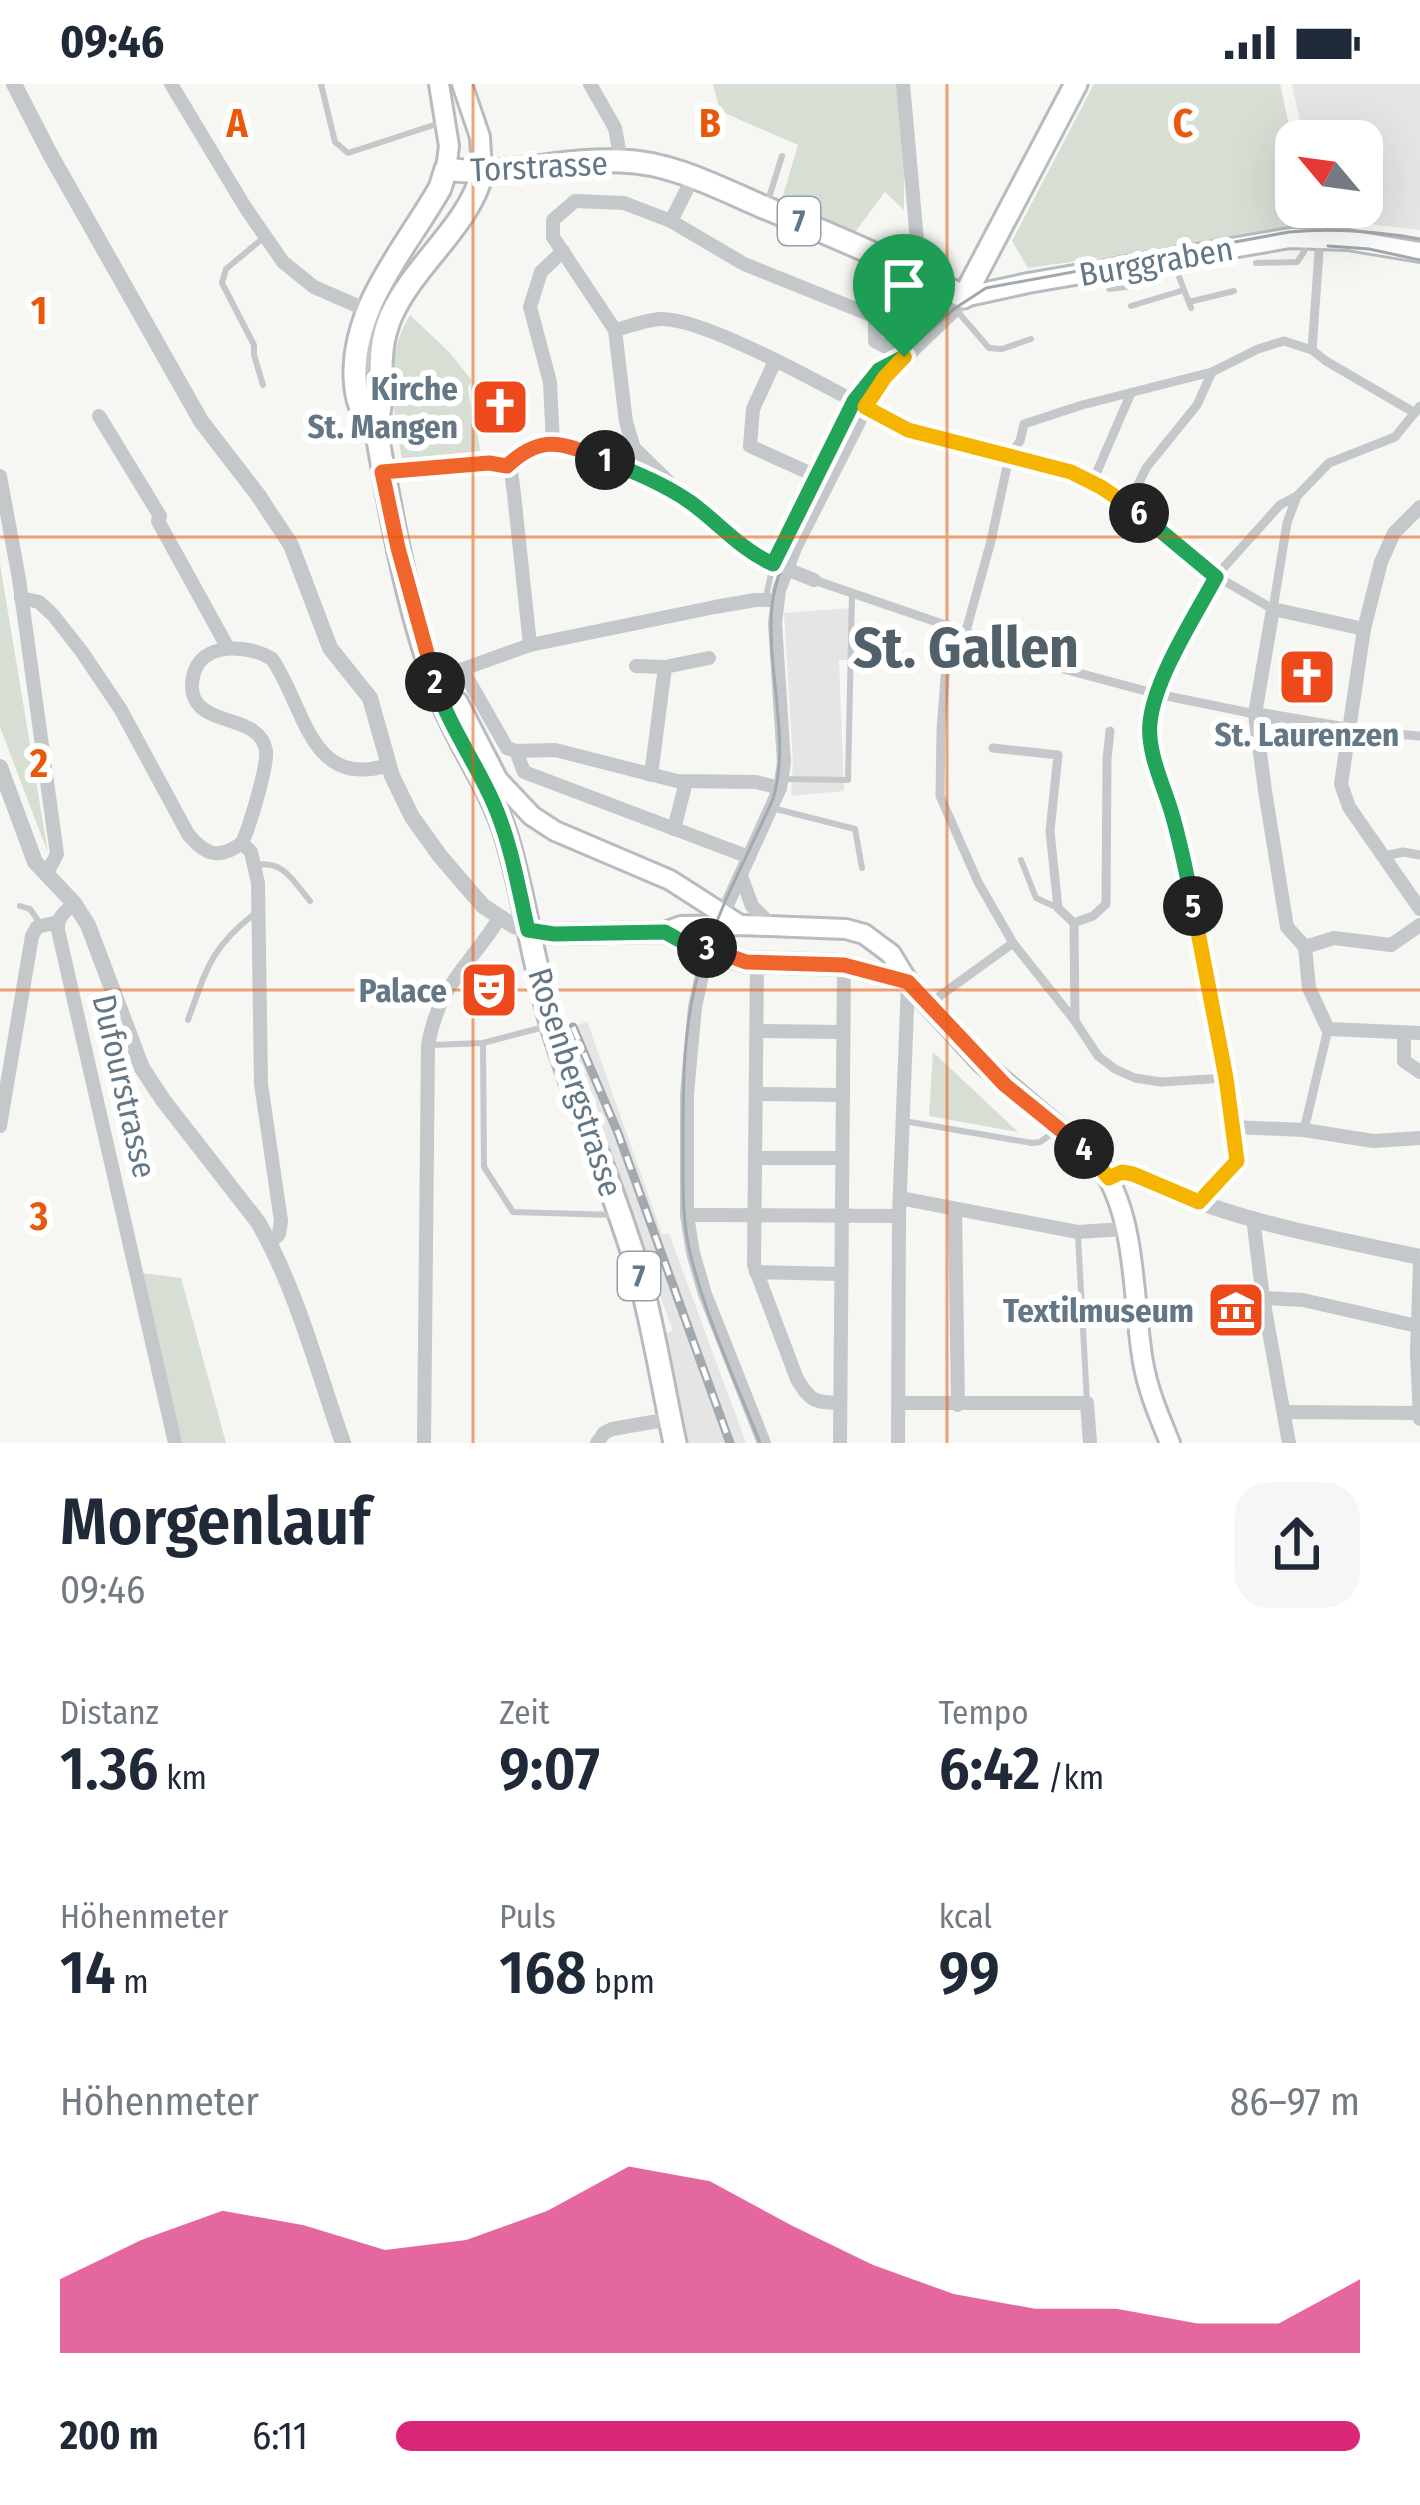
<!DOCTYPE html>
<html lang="de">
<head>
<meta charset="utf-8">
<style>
  body { margin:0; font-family:"Fira Sans Condensed",sans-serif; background:#f6f6f7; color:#1f2937; height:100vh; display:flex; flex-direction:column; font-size:45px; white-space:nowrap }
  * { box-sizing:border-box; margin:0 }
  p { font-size:39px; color:#747a83 }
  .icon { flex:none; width:66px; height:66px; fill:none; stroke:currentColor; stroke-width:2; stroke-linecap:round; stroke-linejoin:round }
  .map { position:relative; height:1359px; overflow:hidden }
  .details { display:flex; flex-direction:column; background:#fff; flex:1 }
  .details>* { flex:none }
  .needle { width:78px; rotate:299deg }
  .fabs { position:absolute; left:1275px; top:36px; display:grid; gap:24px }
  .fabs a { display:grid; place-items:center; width:108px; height:108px; border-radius:24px; background:#fff; box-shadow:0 12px 48px #0002; font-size:60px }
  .pin { position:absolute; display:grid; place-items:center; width:102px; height:102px; color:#fff; margin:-123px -51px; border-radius:50% 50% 50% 0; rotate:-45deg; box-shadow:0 0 12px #0007 }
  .pin .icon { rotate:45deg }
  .km { position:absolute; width:60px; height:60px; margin:-30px; border-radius:50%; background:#222; color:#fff; font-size:33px; line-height:60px; text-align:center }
  .round { display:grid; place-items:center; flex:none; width:126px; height:126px; border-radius:36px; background:#f6f6f7 }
  .summary { display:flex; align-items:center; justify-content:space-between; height:204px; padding:0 60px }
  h1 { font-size:66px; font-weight:600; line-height:90px }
  .stats { display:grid; grid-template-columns:repeat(3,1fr); gap:18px; height:204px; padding:12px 60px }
  .stats div { display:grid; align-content:center }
  .stats b { font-size:60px; font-weight:600 }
  .stats small { font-size:33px; font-weight:400 }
  .stats p { font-size:33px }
  .chart { height:336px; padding:24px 60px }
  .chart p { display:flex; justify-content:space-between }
  .chart svg { width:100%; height:216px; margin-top:12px; fill:#db2777; opacity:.7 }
  ul { padding:0 60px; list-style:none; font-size:39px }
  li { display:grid; grid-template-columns:192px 144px 1fr; align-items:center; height:90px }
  li i { height:30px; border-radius:15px; background:#db2777 }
  .status { display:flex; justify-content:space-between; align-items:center; height:84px; padding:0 60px; background:#fff; direction:ltr }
  .status svg { height:33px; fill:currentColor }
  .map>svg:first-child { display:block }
</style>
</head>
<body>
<div class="status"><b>09:46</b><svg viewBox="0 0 49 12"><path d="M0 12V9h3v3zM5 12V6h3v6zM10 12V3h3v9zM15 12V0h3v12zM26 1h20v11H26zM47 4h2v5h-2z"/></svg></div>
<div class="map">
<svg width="1420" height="1359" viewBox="0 0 1420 1359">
  <rect width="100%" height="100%" fill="#f6f6f3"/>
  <g fill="#e4e5e4">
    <path d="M1292,0H1420V146L1320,134L1317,123H1362V57H1304Z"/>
    <path d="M852,524L859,576H839L844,707L791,712L793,676L784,529Z"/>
    <path d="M587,937L662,1150H669L746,1359H687L663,1250L673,1247L564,948Z"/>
  </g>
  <g fill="#d7ded3">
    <path d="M713,0H897L904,75V126L885,108L852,152L781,118L798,61L720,27Z"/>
    <path d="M1094,0H1280L1296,73V123H1307L1311,144L1028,184L1012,157Z"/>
    <path d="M410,231L450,269L472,297L468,303C470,325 478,345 480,367L402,375C394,326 382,276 410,231Z"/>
    <path d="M0,480L48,769L0,643Z"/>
    <path d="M933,968L1018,1048L929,1032Z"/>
    <path d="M143,1189L181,1194L226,1359H181Z"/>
  </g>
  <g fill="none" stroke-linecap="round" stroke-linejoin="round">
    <g stroke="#b6bcc0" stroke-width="24">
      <g id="secondary">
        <path d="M439,0L449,62L446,85"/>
        <path d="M462,0L480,53L482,89"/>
        <path d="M964,213L1028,199L1290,154L1348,156L1420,168"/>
        <path d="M438,608L458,618L498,696L532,732L555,747L670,796L737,839"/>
        <path d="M528,846L554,850L665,848L681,857L746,878L844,881L908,898"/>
        <path d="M665,848L681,842L741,841L846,845L864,850L891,870L908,898L981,978L1097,1077C1138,1130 1132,1215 1143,1278C1148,1307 1159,1332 1170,1359"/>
      </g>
    </g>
    <g stroke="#b7bbbf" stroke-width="27">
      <g id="primary">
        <path d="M482,89C470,141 413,181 391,232C373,274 387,306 376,344C391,432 407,524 439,609C456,657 489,699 505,748C525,811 532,878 552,942C578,1026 615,1106 639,1190C654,1246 663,1303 675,1359"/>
        <path d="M376,344C360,330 356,314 355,293C353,221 406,164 440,104L446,85C505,94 562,74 621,77C670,78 717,103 761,122C830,150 898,179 964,213L1076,0"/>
      </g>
    </g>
    <g stroke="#c4c8cb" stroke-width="6">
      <path d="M321,0L335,58L348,69L443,38"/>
      <path d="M767,120L782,72"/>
      <path d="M262,155L226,185L222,199L254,261V271L263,301"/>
      <path d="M1173,177L1191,224"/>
      <path d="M1256,179L1297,178L1304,168L1305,158"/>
      <path d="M1109,205C1126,203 1148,203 1145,181"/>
      <path d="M1189,218L1234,207"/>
      <path d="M1131,222L1184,206"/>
      <path d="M958,228L989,264L1002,265L1031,255"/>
      <path d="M366,286C369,265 369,237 388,224"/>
      <path d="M766,513L773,480L854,317L879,286L891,280"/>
      <path d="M786,695L848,696L852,509"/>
      <path d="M772,724L855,745L862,784"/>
      <path d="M1021,776L1036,814L1058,824"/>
      <path d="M255,781C284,776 293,797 310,817"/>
      <path d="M20,822L30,825L39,838"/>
      <path d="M188,936C207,884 210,865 254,830"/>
      <path d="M483,959L484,1083L513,1128L614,1131"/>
      <path d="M432,961L483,959L548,942"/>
      <path d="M904,1037L1032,1059L1040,1058L1057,1046"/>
      <path d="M1078,1152L1087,1318"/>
    </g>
    <g stroke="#c4c8cb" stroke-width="9">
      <path d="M1312,266L1319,168"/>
      <path d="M866,323L908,346L1071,388L1129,420L1216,492L1273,525L1287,439L1297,412"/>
      <path d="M1092,399L1131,309"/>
      <path d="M1129,420L1146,384L1197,321L1212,288"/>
      <path d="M814,496L998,559L1015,572L1157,610L1255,630"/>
      <path d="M949,541L941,647L940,712L978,798L1013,859L1075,937L1098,972L1115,985L1135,994L1161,998L1226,994"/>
      <path d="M966,547L991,457L1009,373L1020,357L1024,340L1082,321L1212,288L1258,265L1284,257L1312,266L1326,277L1415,329"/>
      <path d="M1348,646L1420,652"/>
      <path d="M993,664L1058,671L1050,747L1058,824L1074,839"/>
      <path d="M1384,772L1403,768L1420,771"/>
      <path d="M1074,839L1093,832L1106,820L1107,675L1110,647"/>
      <path d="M1074,839L1075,937"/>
      <path d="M930,919L1013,859"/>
      <path d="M1232,1043L1226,994L1183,768L1157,683L1150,636L1157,610L1174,571L1216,492L1280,421L1297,412L1329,379L1395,353L1420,322"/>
      <path d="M1304,1046L1328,945"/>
    </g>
    <g stroke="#c4c8cb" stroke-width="14">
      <path d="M171,0L245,123L283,178L314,203L367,226"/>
      <path d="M590,0L615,44L621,76"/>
      <path d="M903,0L920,190"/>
      <path d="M693,93L671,137L624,119L575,117L553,136V153L615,246L626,338L634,364L687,416L749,467L766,477L814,496"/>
      <path d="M671,137L744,180L871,231L875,235V257L905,273"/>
      <path d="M563,167L541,188L530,223L550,298L553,360C596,370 635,388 673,408"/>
      <path d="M615,246C630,242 646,236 660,235C703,233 823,301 865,323"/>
      <path d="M775,277L753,325L750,362L816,392"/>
      <path d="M99,332L160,432L158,437L228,564"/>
      <path d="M507,381C522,367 532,360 553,360"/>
      <path d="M383,388L489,379L507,381L511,387L514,410L530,561"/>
      <path d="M0,392L19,495L57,770L46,791"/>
      <path d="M1420,423L1394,449L1381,478L1364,545L1341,700L1349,723L1420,825"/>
      <path d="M21,514L39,518L53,531L82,568L121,626L188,750C205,771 219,776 242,759C249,744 268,682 266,667C261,634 215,641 198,620C192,613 191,602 193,593C200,557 248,560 272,575C306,624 309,706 389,681"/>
      <path d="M1364,545L1273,525L1255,630L1265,707L1287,843L1305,863L1309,904L1328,945L1420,949"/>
      <path d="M636,582L665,583L651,691"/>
      <path d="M665,583L709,574"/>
      <path d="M462,585L507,664L516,667L524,688L749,773"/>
      <path d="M435,595L530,561L715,523L755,516H777"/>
      <path d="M1255,630L1348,646"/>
      <path d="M516,667L555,666L677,697L756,698L780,704"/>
      <path d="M674,745L686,698"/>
      <path d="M242,759L251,768L258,799L261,1000L281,1137L279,1150L270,1159"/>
      <path d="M741,792L752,822L772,842"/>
      <path d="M74,819C65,828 57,833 58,846L175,1359"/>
      <path d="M1305,863L1334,854L1391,861L1420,841"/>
      <path d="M757,879L754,1181L797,1295C811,1318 814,1318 840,1319"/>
      <path d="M757,947L843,948"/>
      <path d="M1404,950V977L1420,988"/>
      <path d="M756,1010L843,1011"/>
      <path d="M0,1042L32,852L37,843L58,838"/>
      <path d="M755,1074H842"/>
      <path d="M900,1114L1078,1148L1125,1145"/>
      <path d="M1199,1118L1237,1077L1232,1043L1304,1046L1373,1057L1420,1054"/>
      <path d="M955,1125L958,1321"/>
      <path d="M687,1131L899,1132"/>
      <path d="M1253,1134L1263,1214L1289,1359"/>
      <path d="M1420,1179L1417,1269L1420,1335"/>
      <path d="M756,1188L841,1190"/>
      <path d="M1263,1214L1303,1216L1417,1242"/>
      <path d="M899,1319H1087L1090,1359"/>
      <path d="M1284,1328L1420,1329"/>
      <path d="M424,1359L428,961C439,899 470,882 500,833"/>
      <path d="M597,1359L604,1349L612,1345L670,1335"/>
      <path d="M764,1359L705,1210L693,1169L687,1131V1010L695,923L704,882L722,832L780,704L784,679L775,539L779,506L795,464L873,310L885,293L955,226L964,213"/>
      <path d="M840,1359L844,881"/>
      <path d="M898,1359L899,1132L908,898"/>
    </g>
    <g stroke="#c4c8cb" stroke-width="16">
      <path d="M14,0L50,70L201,337L258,411L291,461L330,564L370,614L392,692L412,733L440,772L483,822L514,842L528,846"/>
      <path d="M0,683L35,778L74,819L88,841L142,984L163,1016L258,1138C297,1206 317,1285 343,1359"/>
      <path d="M1109,1094L1117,1089L1128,1088C1152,1096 1175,1109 1199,1118C1270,1144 1346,1157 1420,1173"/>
    </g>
    <use href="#secondary" stroke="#fff" stroke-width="18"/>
    <use href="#primary" stroke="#fff" stroke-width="21"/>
    <g stroke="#a2a9af" stroke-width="3">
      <path d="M1328,162L1369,165L1420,176"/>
      <path d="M760,1359C735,1296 706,1234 690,1169C682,1135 683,1101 683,1067C683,1007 682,943 700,884C718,825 748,771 773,715C791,655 766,586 772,522C775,492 790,464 803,436C822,398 842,359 861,321L873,301L891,280L954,225L986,204L1289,148C1334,144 1375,147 1420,155"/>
    </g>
    <g stroke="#a2a9af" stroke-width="9">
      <path id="rail" d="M573,943L618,1049L730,1359"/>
    </g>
    <use href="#rail" stroke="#fff" stroke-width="4.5" stroke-dasharray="14" stroke-linecap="butt"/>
  </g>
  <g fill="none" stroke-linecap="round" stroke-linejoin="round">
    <g stroke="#fff" stroke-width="24">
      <path id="split-1" d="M605,376C634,388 664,400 690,418C718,438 741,466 773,480L854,317L879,286L904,273"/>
    </g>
    <g stroke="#fff" stroke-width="24">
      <path id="split-2" d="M435,598L398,464L382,388L489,379L507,382C543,348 564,360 605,376"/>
    </g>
    <g stroke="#fff" stroke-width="24">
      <path id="split-3" d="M435,598C448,641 475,677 493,718C511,758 518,803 528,846L554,850L665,848L681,857L707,864"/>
    </g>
    <g stroke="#fff" stroke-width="24">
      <path id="split-4" d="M707,864L746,878L844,881L908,898L1005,1001L1084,1065"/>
    </g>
    <g stroke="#fff" stroke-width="24">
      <path id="split-5" d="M1084,1065L1109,1094L1122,1088L1133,1090L1199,1118L1237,1077L1226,994L1193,822"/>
    </g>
    <g stroke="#fff" stroke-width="24">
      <path id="split-6" d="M1139,429L1216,493C1195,532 1154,595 1150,639C1147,669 1164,702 1172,730C1181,761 1187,791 1193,822"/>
    </g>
    <g stroke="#fff" stroke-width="24">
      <path id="split-7" d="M904,273L885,293L865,323L908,346L1071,388L1101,403L1139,429"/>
    </g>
    <use href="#split-1" stroke="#22a559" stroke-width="15"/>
    <use href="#split-2" stroke="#f0652b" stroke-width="15"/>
    <use href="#split-3" stroke="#22a559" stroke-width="15"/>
    <use href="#split-4" stroke="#f0652b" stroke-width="15"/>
    <use href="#split-5" stroke="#f5b400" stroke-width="15"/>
    <use href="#split-6" stroke="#22a559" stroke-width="15"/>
    <use href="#split-7" stroke="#f5b400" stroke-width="15"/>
  </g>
  <path fill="none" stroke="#e8590c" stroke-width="3" stroke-opacity="0.55" d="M473,0V1359M947,0V1359M0,453H1420M0,906H1420"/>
  <defs>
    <g id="church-square" transform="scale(3)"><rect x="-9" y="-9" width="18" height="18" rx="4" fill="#ee491b" stroke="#fff"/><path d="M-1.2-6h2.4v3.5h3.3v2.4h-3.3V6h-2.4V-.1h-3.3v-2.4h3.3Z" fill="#fff"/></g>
    <g id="theatre-square" transform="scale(3)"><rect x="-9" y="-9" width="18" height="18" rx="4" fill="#ee491b" stroke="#fff"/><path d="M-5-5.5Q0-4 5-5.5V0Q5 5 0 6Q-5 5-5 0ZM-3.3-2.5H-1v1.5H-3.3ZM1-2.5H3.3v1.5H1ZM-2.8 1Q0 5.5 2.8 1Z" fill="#fff"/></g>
    <g id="museum-square" transform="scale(3)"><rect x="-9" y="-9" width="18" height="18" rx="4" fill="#ee491b" stroke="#fff"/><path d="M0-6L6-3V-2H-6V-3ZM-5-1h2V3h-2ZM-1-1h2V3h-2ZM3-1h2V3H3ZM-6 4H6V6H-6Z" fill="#fff"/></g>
  </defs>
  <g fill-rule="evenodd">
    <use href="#church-square" x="500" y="323"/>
    <use href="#church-square" x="1307" y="593"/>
    <use href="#theatre-square" x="489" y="906"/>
    <use href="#museum-square" x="1236" y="1226"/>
  </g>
  <g text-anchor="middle" stroke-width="12" stroke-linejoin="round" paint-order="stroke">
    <g fill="#fff" stroke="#92a0aa" stroke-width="3">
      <rect x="778" y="113" width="42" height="48" rx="9"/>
      <rect x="618" y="1168" width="42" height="48" rx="9"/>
    </g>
    <g font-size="30" font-weight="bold" fill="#637786">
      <text x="799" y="147">7</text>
      <text x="639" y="1202">7</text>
    </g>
    <g font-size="33" fill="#637786" stroke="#fff">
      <text transform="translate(539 82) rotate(-3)" y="12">Torstrasse</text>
      <text transform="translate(1156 177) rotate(-10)" y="12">Burggraben</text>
      <text transform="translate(576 998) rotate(72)" y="12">Rosenbergstrasse</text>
      <text transform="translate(125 1002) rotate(77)" y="12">Dufourstrasse</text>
    </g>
    <g font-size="33" font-weight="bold" fill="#637786" stroke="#fff" text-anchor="end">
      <text x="458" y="316">Kirche<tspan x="458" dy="38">St. Mangen</tspan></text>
      <text x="1307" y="662" text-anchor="middle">St. Laurenzen</text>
      <text x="447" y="918">Palace</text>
      <text x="1194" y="1238">Textilmuseum</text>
    </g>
    <g font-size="57" font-weight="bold" fill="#52606a" stroke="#fff">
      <text x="966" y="583">St. Gallen</text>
    </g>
  </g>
  <g font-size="39" text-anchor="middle" font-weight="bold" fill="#e8590c" stroke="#fff" stroke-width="12" stroke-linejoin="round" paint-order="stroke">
    <text x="237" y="53">A</text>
    <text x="710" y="53">B</text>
    <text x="1183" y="53">C</text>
    <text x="39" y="240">1</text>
    <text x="39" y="693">2</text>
    <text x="39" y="1146">3</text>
  </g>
</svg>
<div class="fabs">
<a><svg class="needle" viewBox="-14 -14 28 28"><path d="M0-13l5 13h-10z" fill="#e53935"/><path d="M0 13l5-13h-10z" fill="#747a83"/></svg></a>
</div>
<div class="pin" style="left:904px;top:273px;background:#1e9e55"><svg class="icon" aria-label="arrive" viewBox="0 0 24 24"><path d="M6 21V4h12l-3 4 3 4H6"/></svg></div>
<b class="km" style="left:605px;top:376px">1</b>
<b class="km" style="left:435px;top:598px">2</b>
<b class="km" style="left:707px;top:864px">3</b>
<b class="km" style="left:1084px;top:1065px">4</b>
<b class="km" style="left:1193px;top:822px">5</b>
<b class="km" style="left:1139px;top:429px">6</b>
</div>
<section class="details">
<div class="summary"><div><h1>Morgenlauf</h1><p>09:46</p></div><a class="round"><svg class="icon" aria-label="share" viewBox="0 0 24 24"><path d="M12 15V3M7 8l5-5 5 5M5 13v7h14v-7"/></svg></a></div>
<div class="stats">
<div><p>Distanz</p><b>1.36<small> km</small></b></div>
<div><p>Zeit</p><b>9:07</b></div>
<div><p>Tempo</p><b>6:42<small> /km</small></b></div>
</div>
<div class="stats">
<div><p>Höhenmeter</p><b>14<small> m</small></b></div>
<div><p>Puls</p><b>168<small> bpm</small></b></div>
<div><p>kcal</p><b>99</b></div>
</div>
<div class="chart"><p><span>Höhenmeter</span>86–97 m</p>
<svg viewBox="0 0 160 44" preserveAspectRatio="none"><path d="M0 44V29L10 21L20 15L30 18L40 23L50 21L60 15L70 6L80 9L90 18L100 26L110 32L120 35L130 35L140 38L150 38L160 29V44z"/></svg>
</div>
<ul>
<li><b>200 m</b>6:11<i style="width:100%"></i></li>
</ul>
</section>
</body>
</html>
